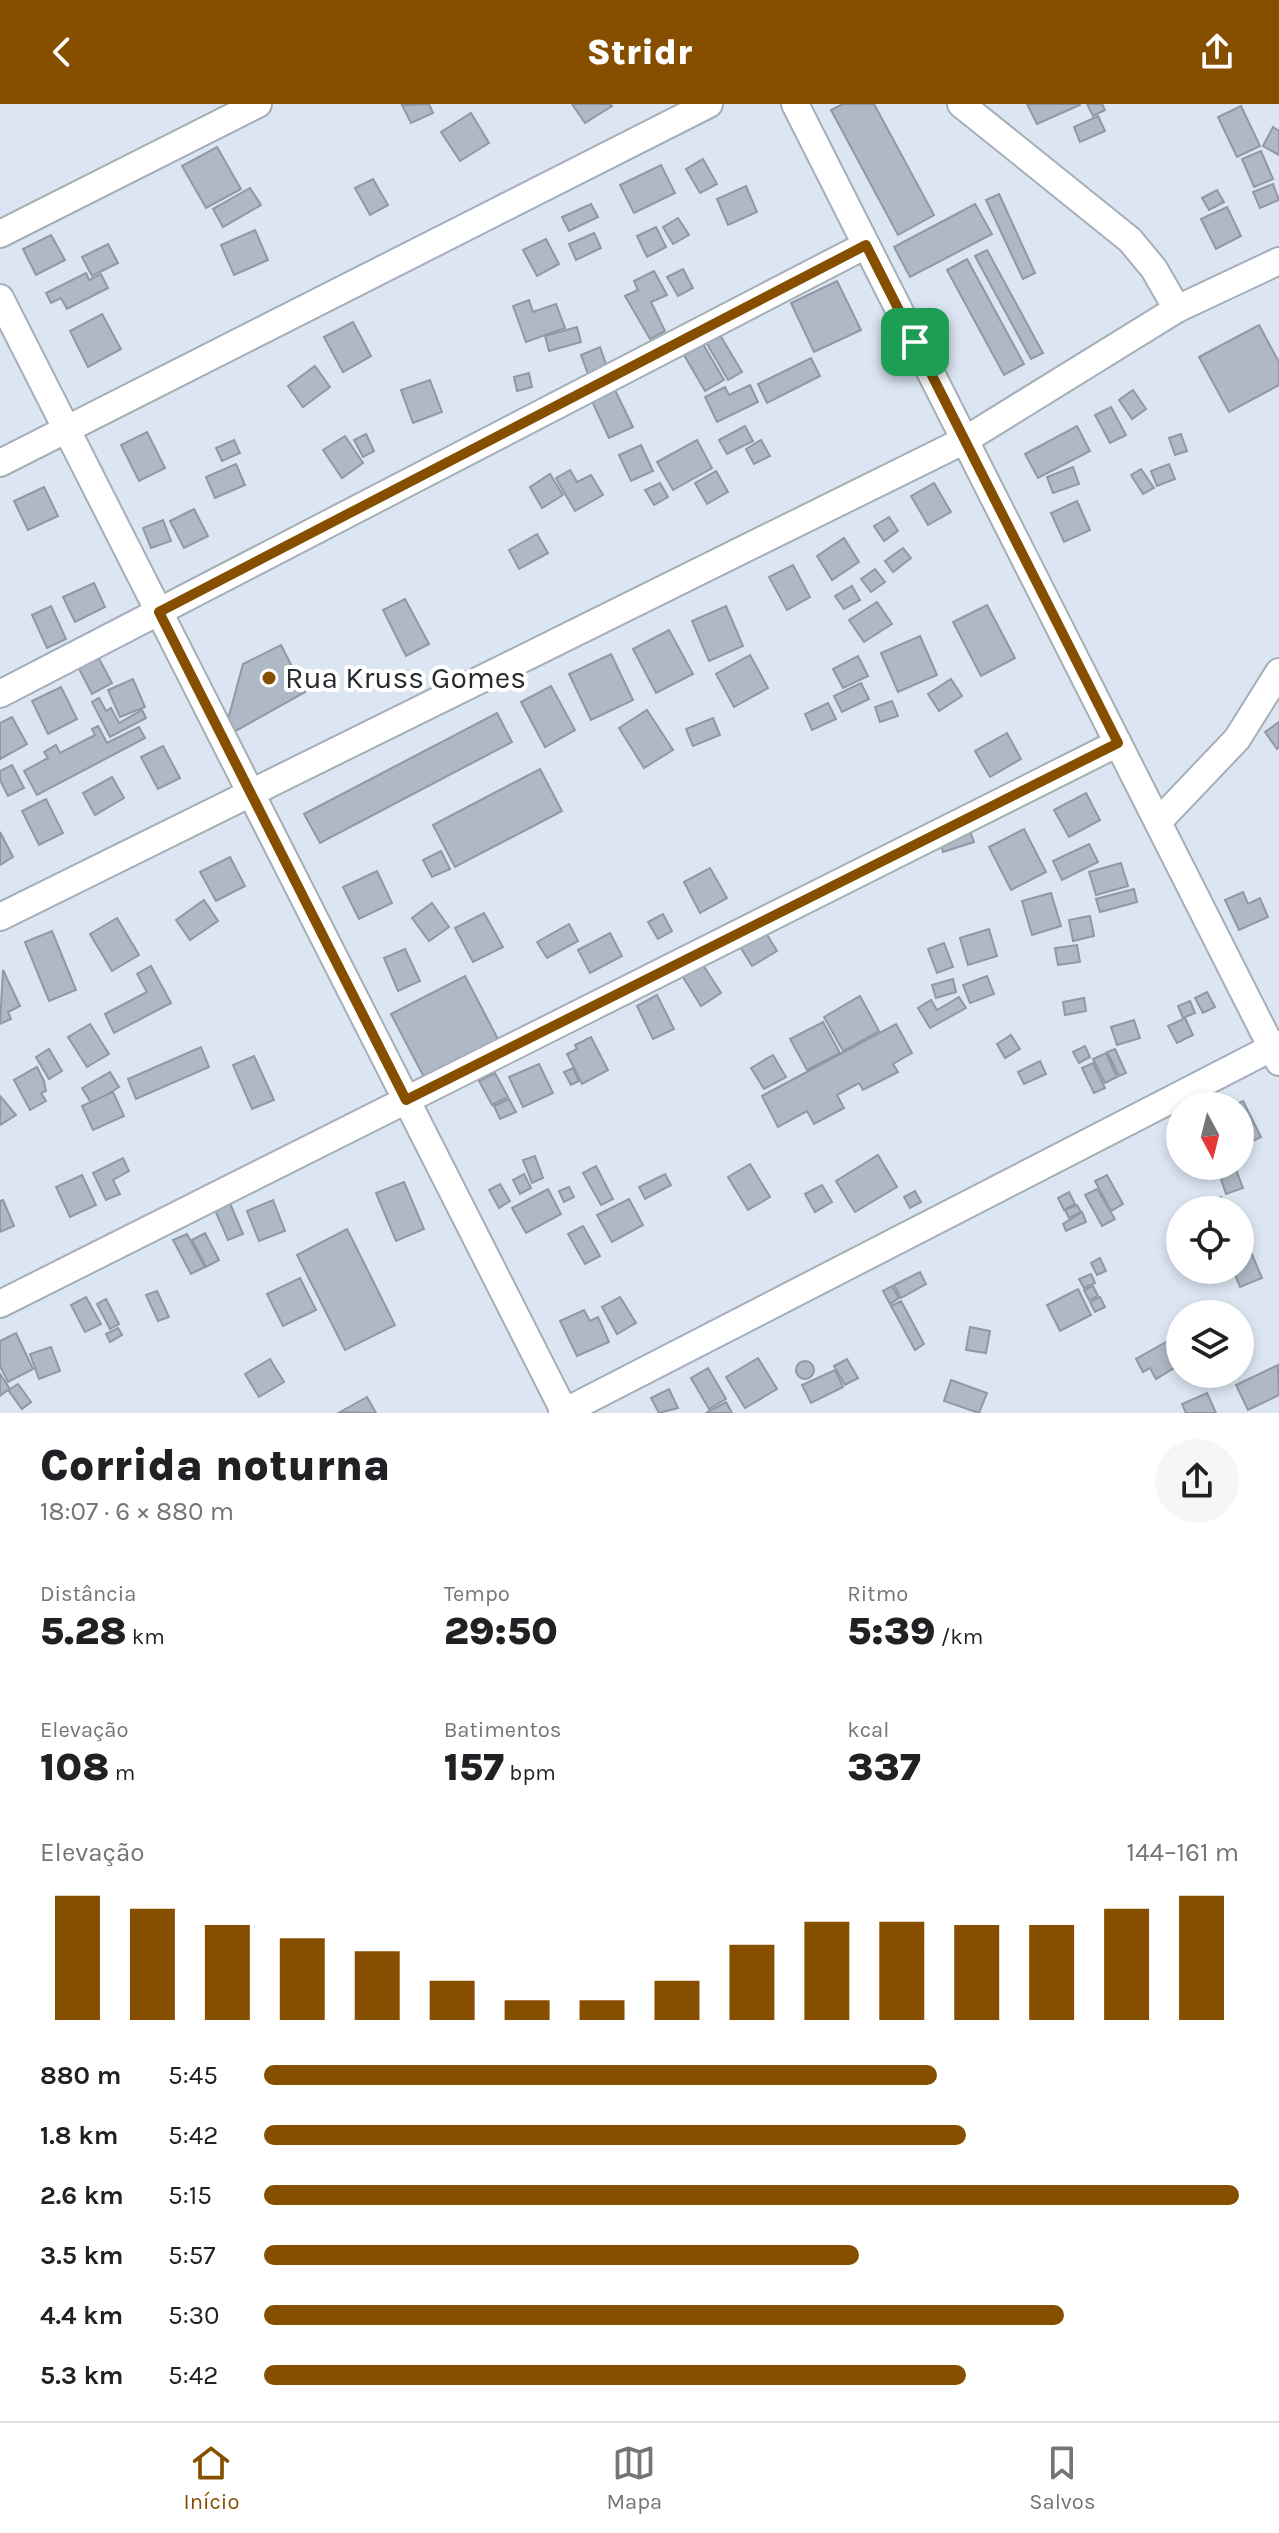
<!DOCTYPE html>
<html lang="pt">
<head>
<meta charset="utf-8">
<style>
  body { margin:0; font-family:Karla,sans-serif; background:#f6f6f6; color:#202124; height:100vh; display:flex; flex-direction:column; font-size:30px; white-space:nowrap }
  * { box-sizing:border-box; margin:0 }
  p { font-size:26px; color:#757577 }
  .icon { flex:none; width:44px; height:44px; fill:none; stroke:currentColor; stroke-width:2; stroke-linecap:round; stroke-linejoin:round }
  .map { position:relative; height:1309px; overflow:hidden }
  .drawer { display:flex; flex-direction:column; background:#fff; flex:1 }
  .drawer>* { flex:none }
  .needle { width:52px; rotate:173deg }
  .tools { position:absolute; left:1166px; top:988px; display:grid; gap:16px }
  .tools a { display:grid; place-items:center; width:88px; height:88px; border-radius:50%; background:#fff; box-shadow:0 4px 12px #0003; font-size:40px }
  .pin { position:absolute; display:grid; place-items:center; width:68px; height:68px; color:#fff; margin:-34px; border-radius:16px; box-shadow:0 4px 12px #0006 }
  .round { display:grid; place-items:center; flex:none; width:84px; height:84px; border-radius:42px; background:#f6f6f6 }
  .head { display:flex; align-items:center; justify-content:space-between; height:136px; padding:0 40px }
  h1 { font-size:44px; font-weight:800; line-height:60px }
  .stats { display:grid; grid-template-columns:repeat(3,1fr); gap:12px; height:136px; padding:8px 40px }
  .stats div { display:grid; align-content:center }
  .stats b { font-size:40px; font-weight:800 }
  .stats small { font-size:22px; font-weight:400 }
  .stats p { font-size:22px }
  .chart { height:224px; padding:16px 40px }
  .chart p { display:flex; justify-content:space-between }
  .chart svg { width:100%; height:144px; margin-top:8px; stroke:#864f00; stroke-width:6 }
  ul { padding:0 40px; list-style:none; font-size:26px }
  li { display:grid; grid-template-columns:128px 96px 1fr; align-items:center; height:60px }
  li i { height:20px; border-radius:10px; background:#864f00 }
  header { display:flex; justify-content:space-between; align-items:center; height:104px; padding:0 40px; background:#864f00; color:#fff; font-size:36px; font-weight:800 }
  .tabs { display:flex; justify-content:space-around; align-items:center; height:112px; border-top:2px solid #e0e0e0; background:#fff; font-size:22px; color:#757577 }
  .tabs a { display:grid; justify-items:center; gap:4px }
  .tabs .current { color:#864f00 }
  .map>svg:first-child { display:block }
</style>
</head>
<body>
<header><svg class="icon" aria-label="back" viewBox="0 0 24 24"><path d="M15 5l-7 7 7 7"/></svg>Stridr<svg class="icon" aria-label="share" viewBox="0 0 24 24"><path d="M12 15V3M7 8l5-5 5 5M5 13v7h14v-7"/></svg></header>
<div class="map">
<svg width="1279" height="1309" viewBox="0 0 1279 1309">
  <rect width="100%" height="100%" fill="#dce6f3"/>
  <g fill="#afb9c5" stroke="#8f98a4" stroke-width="2">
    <path d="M429,0L433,9L411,19L402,1Z"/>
    <path d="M572,0H610L612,2L585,19Z"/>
    <path d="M843,0H874L934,111L898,131L831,6Z"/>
    <path d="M1027,0H1079L1080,1L1037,20Z"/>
    <path d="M1087,0H1102L1105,6L1093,12Z"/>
    <path d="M1241,2L1260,42L1237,53L1218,13Z"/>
    <path d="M471,9L489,39L460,57L441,28Z"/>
    <path d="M1098,12L1105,27L1080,38L1074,23Z"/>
    <path d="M1273,23L1279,27V51L1263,42Z"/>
    <path d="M217,43L241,85L206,104L182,62Z"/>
    <path d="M1261,47L1273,75L1254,83L1242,55Z"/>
    <path d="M703,55L717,80L700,89L686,65Z"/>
    <path d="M661,61L675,89L634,109L620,81Z"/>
    <path d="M373,75L388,101L370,111L355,84Z"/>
    <path d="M1273,80L1279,96L1260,104L1253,88Z"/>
    <path d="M746,82L757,108L728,121L717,95Z"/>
    <path d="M250,84L261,101L223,123L213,105Z"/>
    <path d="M1217,86L1224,98L1209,106L1202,94Z"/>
    <path d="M999,90L1035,169L1023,175L986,96Z"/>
    <path d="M591,100L598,113L569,127L562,113Z"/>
    <path d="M975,100L992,130L910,173L894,143Z"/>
    <path d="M1227,103L1241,132L1216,145L1201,115Z"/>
    <path d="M678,114L689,131L673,140L663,123Z"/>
    <path d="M656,123L666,143L647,153L637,132Z"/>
    <path d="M255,126L268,156L234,171L221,141Z"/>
    <path d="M594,129L601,144L576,156L569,140Z"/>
    <path d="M51,131L65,156L36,171L23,145Z"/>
    <path d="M546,135L559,160L537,172L523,146Z"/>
    <path d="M108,140L118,159L92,172L82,153Z"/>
    <path d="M987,146L1043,249L1031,255L975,152Z"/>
    <path d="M967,155L1024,260L1004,271L947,166Z"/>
    <path d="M683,165L693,184L678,192L667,173Z"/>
    <path d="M654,167L667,191L651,198L665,227L650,235L625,192L638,186L634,177Z"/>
    <path d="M86,169L89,176L101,170L108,184L67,205L61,194L51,199L46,189Z"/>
    <path d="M837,177L861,226L814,248L791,199Z"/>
    <path d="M529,196L533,208L556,200L565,224L526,238L513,202Z"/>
    <path d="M102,210L121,245L88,263L70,227Z"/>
    <path d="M353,218L371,252L343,268L324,233Z"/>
    <path d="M1259,221L1279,258V281L1229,308L1199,253Z"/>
    <path d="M577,223L581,238L549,247L545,232Z"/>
    <path d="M720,231L742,268L728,276L706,238Z"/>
    <path d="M703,240L724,276L705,287L684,251Z"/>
    <path d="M600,243L607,263L588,270L581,251Z"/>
    <path d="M811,254L820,272L767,299L758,280Z"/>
    <path d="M315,262L330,283L303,303L288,282Z"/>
    <path d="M529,269L532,283L517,287L514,273Z"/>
    <path d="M430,276L442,308L413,319L401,286Z"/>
    <path d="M750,281L758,298L717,318L705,293L725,283L729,291Z"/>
    <path d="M613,282L633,323L609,334L590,293Z"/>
    <path d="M1133,286L1146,305L1132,315L1119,296Z"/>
    <path d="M1111,303L1126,331L1110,339L1095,311Z"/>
    <path d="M745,322L753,337L727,350L719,336Z"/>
    <path d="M1077,322L1090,347L1038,374L1025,350Z"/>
    <path d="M147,328L165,364L139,377L121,341Z"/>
    <path d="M366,330L374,347L363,353L354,336Z"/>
    <path d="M1181,330L1187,347L1175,351L1169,334Z"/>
    <path d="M345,332L363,359L342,374L323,346Z"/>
    <path d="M234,336L240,349L222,357L216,344Z"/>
    <path d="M697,336L712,364L673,386L657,358Z"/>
    <path d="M761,336L770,352L754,360L746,345Z"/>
    <path d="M641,341L653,367L631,377L619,351Z"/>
    <path d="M236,360L245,381L215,394L206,373Z"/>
    <path d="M1169,360L1175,375L1157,382L1151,367Z"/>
    <path d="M1073,363L1079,380L1053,389L1047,373Z"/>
    <path d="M1141,365L1154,384L1143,390L1131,371Z"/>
    <path d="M570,366L577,378L591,371L603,391L575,407L556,374Z"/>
    <path d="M716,367L728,388L707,400L695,379Z"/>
    <path d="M550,370L563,391L542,404L530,383Z"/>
    <path d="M660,379L668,393L654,401L645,386Z"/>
    <path d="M934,379L951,408L928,421L911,392Z"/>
    <path d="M44,383L58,412L28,426L14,397Z"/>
    <path d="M1077,397L1090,426L1064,438L1051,409Z"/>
    <path d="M194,405L208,432L184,444L170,417Z"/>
    <path d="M889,413L898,427L884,437L874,422Z"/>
    <path d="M163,416L171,437L151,444L143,424Z"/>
    <path d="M537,430L548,449L519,465L509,446Z"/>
    <path d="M844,434L859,458L832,476L817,452Z"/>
    <path d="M903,444L911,454L893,468L885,457Z"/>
    <path d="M793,461L810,493L787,506L769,473Z"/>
    <path d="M875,465L885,478L871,488L861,475Z"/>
    <path d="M94,479L105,503L75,518L63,493Z"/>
    <path d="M852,482L860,496L844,505L835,492Z"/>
    <path d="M405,495L429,540L406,552L383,506Z"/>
    <path d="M877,498L892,520L864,538L849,516Z"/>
    <path d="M987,501L1015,554L981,572L953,518Z"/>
    <path d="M51,502L66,535L47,544L32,511Z"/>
    <path d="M726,502L743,542L709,557L692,517Z"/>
    <path d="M669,526L693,570L656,589L633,545Z"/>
    <path d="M920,532L937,571L898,588L881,549Z"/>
    <path d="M281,541L305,588L223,634L243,560Z"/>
    <path d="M95,547L112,579L92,590L75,557Z"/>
    <path d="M611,550L633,596L591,616L569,570Z"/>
    <path d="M750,551L768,584L734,603L716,570Z"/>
    <path d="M858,552L868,572L843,584L833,565Z"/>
    <path d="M133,575L145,603L120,613L108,586Z"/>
    <path d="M951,575L962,592L939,607L928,590Z"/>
    <path d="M861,579L869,595L842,608L834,592Z"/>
    <path d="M551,582L575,626L545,643L521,598Z"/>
    <path d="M61,583L77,615L48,630L32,597Z"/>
    <path d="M99,594L106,607L111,604L119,619L142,606L146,614L110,633L92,598Z"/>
    <path d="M892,597L898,612L880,618L875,603Z"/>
    <path d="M828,599L836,615L812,626L805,610Z"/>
    <path d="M647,606L673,646L644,664L619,624Z"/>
    <path d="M497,609L512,638L320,739L304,710Z"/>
    <path d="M12,613L27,640L0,655V619Z"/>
    <path d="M713,614L720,631L693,642L686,625Z"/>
    <path d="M1279,618V643L1277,645L1265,628Z"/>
    <path d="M98,622L107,639L139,623L145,634L37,691L24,667L48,654L44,648L56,641L60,649L95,631L92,625Z"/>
    <path d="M1007,629L1021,655L990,673L975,647Z"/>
    <path d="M163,642L180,674L158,685L141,653Z"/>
    <path d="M12,661L24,684L8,692L0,676V667Z"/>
    <path d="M540,665L562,707L455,763L433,721Z"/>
    <path d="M112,673L124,694L95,711L83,689Z"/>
    <path d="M1086,689L1100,716L1069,733L1054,706Z"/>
    <path d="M46,695L63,729L39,741L22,707Z"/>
    <path d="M969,724L974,738L943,748L939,733Z"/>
    <path d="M1024,725L1046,768L1011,786L989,743Z"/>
    <path d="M0,728L13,753L0,761Z"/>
    <path d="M1089,740L1098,758L1062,776L1053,757Z"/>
    <path d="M441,747L450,765L432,773L423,756Z"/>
    <path d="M230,753L245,782L216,797L200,768Z"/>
    <path d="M1121,759L1128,782L1096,791L1089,768Z"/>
    <path d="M710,764L727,794L700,809L684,778Z"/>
    <path d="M377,767L392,799L359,815L343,783Z"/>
    <path d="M1134,785L1137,798L1100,808L1096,795Z"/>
    <path d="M1243,788L1248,800L1260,794L1268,813L1239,826L1225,796Z"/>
    <path d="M1051,789L1061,822L1032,831L1022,797Z"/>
    <path d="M204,796L218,817L190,836L176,816Z"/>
    <path d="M432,799L449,823L429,837L412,814Z"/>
    <path d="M484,809L503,843L473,858L455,824Z"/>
    <path d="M663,810L672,827L658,835L648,818Z"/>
    <path d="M1090,812L1094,832L1073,837L1069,816Z"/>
    <path d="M117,814L139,851L112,867L90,830Z"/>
    <path d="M569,820L578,837L547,854L537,838Z"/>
    <path d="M989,825L997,852L968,861L960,834Z"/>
    <path d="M764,826L777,847L752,862L739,841Z"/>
    <path d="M52,827L76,886L49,897L25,838Z"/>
    <path d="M610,829L622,852L590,869L578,846Z"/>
    <path d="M944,839L953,863L937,869L928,845Z"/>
    <path d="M1077,841L1080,858L1058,861L1055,844Z"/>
    <path d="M405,845L420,877L398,887L384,854Z"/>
    <path d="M703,861L721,889L701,902L683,873Z"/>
    <path d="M151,862L171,899L114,929L105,910L147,888L137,870Z"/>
    <path d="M3,866L20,902L8,908L11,915L0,920Z"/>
    <path d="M465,872L500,939L426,977L391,910Z"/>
    <path d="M987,872L994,890L970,899L963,881Z"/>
    <path d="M953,875L956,888L936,894L932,881Z"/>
    <path d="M1207,888L1215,903L1203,909L1195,894Z"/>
    <path d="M657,891L674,925L653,935L637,902Z"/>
    <path d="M860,892L879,927L843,947L824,913Z"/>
    <path d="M959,893L966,904L930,924L918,904L931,896L937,906Z"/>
    <path d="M1084,894L1086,907L1065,911L1063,898Z"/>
    <path d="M1190,897L1195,909L1183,914L1178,902Z"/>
    <path d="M1185,914L1193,931L1177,939L1168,922Z"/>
    <path d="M1134,916L1140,934L1117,941L1111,923Z"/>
    <path d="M823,918L840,949L807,966L790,935Z"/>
    <path d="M90,920L109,950L87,963L68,933Z"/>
    <path d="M896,920L912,949L893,960L898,968L863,986L859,979L837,991L844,1004L814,1020L807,1007L778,1023L762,992Z"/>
    <path d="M1011,931L1020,945L1005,954L997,940Z"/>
    <path d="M591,933L608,966L582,980L567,950L577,945L575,941Z"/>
    <path d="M1085,942L1090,953L1079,959L1073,948Z"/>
    <path d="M201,943L209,963L136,995L128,975Z"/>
    <path d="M49,945L62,967L49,975L36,953Z"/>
    <path d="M1115,945L1126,969L1119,972L1107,948Z"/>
    <path d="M1106,949L1117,973L1105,979L1093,955Z"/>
    <path d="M773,951L786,973L764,985L751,964Z"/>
    <path d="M254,952L274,996L252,1005L233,961Z"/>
    <path d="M1040,957L1046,970L1024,980L1018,968Z"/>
    <path d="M1093,959L1105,984L1094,989L1082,964Z"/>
    <path d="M539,960L553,989L523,1003L509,973Z"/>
    <path d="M37,963L44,977L46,987L41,989L46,997L30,1006L14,976Z"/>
    <path d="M573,964L579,977L571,981L564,968Z"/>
    <path d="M110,968L119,983L92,1000L82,984Z"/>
    <path d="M495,969L508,993L492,1001L479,977Z"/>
    <path d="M113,988L124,1012L93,1026L82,1002Z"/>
    <path d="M0,992L16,1011L0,1021Z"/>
    <path d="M509,995L516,1008L500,1015L494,1002Z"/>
    <path d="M1243,997L1261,1033L1240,1043V1002H1233Z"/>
    <path d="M878,1051L897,1083L855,1108L836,1077Z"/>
    <path d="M535,1052L543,1074L532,1079L523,1056Z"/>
    <path d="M123,1054L129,1067L113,1076L120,1090L106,1096L93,1069Z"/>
    <path d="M750,1060L770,1093L748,1106L728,1073Z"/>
    <path d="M596,1062L613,1095L601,1101L583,1069Z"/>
    <path d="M1235,1063L1243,1084L1226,1090L1219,1069Z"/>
    <path d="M524,1070L531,1084L520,1090L513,1076Z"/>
    <path d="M665,1070L671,1081L645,1095L639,1083Z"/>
    <path d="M82,1071L96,1101L70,1113L56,1083Z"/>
    <path d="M1107,1071L1123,1100L1111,1107L1095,1077Z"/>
    <path d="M404,1078L424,1125L396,1137L376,1089Z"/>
    <path d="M500,1080L510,1097L499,1104L489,1086Z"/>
    <path d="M822,1081L832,1098L815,1108L805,1090Z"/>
    <path d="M569,1083L574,1093L564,1098L559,1087Z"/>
    <path d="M548,1085L561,1110L526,1129L512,1104Z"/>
    <path d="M1097,1085L1115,1115L1102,1122L1085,1091Z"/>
    <path d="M915,1087L921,1098L910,1104L904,1093Z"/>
    <path d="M1069,1088L1075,1100L1064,1106L1058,1094Z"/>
    <path d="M1221,1093L1227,1106H1196L1195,1104Z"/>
    <path d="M629,1095L643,1121L612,1138L597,1111Z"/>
    <path d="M3,1096L14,1122L0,1128V1097Z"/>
    <path d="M273,1096L285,1127L259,1137L247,1107Z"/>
    <path d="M229,1097L243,1130L228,1136L214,1104Z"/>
    <path d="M1077,1101L1081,1108L1069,1114L1065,1106Z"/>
    <path d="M1082,1108L1086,1118L1066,1127L1063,1120Z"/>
    <path d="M583,1122L600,1152L585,1160L568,1130Z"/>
    <path d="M347,1125L395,1221L345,1246L297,1151Z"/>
    <path d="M205,1129L219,1156L206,1163L192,1136Z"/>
    <path d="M187,1130L205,1163L191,1170L173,1136Z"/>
    <path d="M1250,1146L1262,1174L1240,1183L1233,1166H1240V1151Z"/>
    <path d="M1100,1154L1106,1167L1097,1171L1091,1159Z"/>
    <path d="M920,1168L926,1180L901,1194L894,1181Z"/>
    <path d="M1091,1170L1095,1179L1084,1184L1079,1175Z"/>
    <path d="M300,1174L316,1206L283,1222L267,1190Z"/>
    <path d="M892,1182L899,1194L890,1200L883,1187Z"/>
    <path d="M1093,1182L1098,1192L1089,1196L1084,1186Z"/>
    <path d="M1078,1185L1091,1211L1060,1227L1047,1201Z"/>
    <path d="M157,1187L169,1213L158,1217L146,1191Z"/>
    <path d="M86,1193L101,1220L85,1228L71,1201Z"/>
    <path d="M620,1193L636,1219L617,1230L602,1203Z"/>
    <path d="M1100,1193L1105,1203L1095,1208L1090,1198Z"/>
    <path d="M106,1195L119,1220L110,1225L97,1200Z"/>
    <path d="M901,1197L924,1240L915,1246L891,1202Z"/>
    <path d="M584,1206L590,1217L598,1213L609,1238L577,1252L560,1217Z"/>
    <path d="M970,1223L990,1227L986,1249L966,1246Z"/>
    <path d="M118,1224L122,1231L110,1238L106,1230Z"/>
    <path d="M16,1229L33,1265L8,1278L0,1262V1237Z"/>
    <path d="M1166,1238L1179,1261L1156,1275L1150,1264L1143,1268L1136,1255Z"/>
    <path d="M51,1243L60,1267L39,1275L30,1250Z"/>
    <path d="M758,1254L777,1285L745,1304L726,1273Z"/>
    <path d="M270,1255L284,1278L259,1293L245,1270Z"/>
    <path d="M847,1255L858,1274L845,1281L834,1262Z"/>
    <circle cx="805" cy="1266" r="9"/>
    <path d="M1278,1261L1279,1291L1248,1306L1236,1281Z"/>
    <path d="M708,1264L726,1295L709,1305L691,1274Z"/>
    <path d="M835,1266L843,1283L811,1299L802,1281Z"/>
    <path d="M0,1270L10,1285L18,1280L31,1298L22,1305L8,1286L0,1292Z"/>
    <path d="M951,1276L987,1289L979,1309L944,1297Z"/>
    <path d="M669,1285L678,1304L659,1309L651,1294Z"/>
    <path d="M1207,1289L1216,1309H1186L1182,1300Z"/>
    <path d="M367,1293L376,1309L340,1308Z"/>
    <path d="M726,1298L732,1309H706Z"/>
  </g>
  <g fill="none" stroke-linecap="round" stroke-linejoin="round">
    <g stroke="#a4aeb9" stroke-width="30">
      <g id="minor">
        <path d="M795,0L1279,958"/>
        <path d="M961,0L1130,136L1154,165L1177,205"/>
        <path d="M0,130L258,0"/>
        <path d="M0,194L565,1309"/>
        <path d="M0,359L709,0"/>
        <path d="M0,590L866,141"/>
        <path d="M1158,718L1237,635L1279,568"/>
        <path d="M0,813L965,336L1177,205L1279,157"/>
        <path d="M0,1200L1118,639"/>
        <path d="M562,1309L1279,940"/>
      </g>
    </g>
    <use href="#minor" stroke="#fff" stroke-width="26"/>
  </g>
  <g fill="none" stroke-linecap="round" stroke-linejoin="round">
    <g stroke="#fff" stroke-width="16">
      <path id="route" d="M866,141L1118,639L406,996L159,508Z"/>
    </g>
    <use href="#route" stroke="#864f00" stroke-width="10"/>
  </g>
  <circle fill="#864f00" stroke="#fff" stroke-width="3" cx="269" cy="574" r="8"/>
  <g text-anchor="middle" stroke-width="8" stroke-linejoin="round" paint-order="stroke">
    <g font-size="30" fill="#272b30" stroke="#fff" text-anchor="start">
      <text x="285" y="584">Rua Kruss Gomes</text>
    </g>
  </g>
</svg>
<div class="tools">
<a><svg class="needle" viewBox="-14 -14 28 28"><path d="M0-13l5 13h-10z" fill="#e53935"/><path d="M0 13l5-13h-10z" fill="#757577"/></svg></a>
<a><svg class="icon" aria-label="locate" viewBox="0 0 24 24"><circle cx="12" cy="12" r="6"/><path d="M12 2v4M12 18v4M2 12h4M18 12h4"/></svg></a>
<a><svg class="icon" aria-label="layers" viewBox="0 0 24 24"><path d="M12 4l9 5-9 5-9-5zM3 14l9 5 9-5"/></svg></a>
</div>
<div class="pin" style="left:915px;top:238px;background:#1e9e55"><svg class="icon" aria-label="arrive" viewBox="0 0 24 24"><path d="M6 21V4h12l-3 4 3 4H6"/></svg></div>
</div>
<section class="drawer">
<div class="head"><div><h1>Corrida noturna</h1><p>18:07 · 6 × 880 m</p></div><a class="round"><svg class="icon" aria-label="share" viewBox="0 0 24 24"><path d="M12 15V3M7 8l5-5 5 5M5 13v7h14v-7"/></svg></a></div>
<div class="stats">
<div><p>Distância</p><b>5.28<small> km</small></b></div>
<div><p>Tempo</p><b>29:50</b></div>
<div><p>Ritmo</p><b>5:39<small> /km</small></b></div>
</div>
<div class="stats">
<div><p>Elevação</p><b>108<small> m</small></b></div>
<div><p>Batimentos</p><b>157<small> bpm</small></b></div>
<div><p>kcal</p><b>337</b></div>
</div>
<div class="chart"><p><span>Elevação</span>144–161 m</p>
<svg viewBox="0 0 160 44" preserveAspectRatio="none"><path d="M5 44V6M15 44V10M25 44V15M35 44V19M45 44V23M55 44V32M65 44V38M75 44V38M85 44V32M95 44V21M105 44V14M115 44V14M125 44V15M135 44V15M145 44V10M155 44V6"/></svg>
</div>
<ul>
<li><b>880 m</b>5:45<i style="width:69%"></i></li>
<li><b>1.8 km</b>5:42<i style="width:72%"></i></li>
<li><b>2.6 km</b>5:15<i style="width:100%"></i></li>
<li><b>3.5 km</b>5:57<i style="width:61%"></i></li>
<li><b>4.4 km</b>5:30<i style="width:82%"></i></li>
<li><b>5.3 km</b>5:42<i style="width:72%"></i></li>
</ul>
</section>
<nav class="tabs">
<a class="current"><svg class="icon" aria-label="home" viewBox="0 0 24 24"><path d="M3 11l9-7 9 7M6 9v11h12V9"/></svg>Início</a>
<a><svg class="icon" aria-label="map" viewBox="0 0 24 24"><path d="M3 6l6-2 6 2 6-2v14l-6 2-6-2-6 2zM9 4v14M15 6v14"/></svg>Mapa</a>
<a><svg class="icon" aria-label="saved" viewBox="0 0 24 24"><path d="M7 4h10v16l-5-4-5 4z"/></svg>Salvos</a>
</nav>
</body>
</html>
